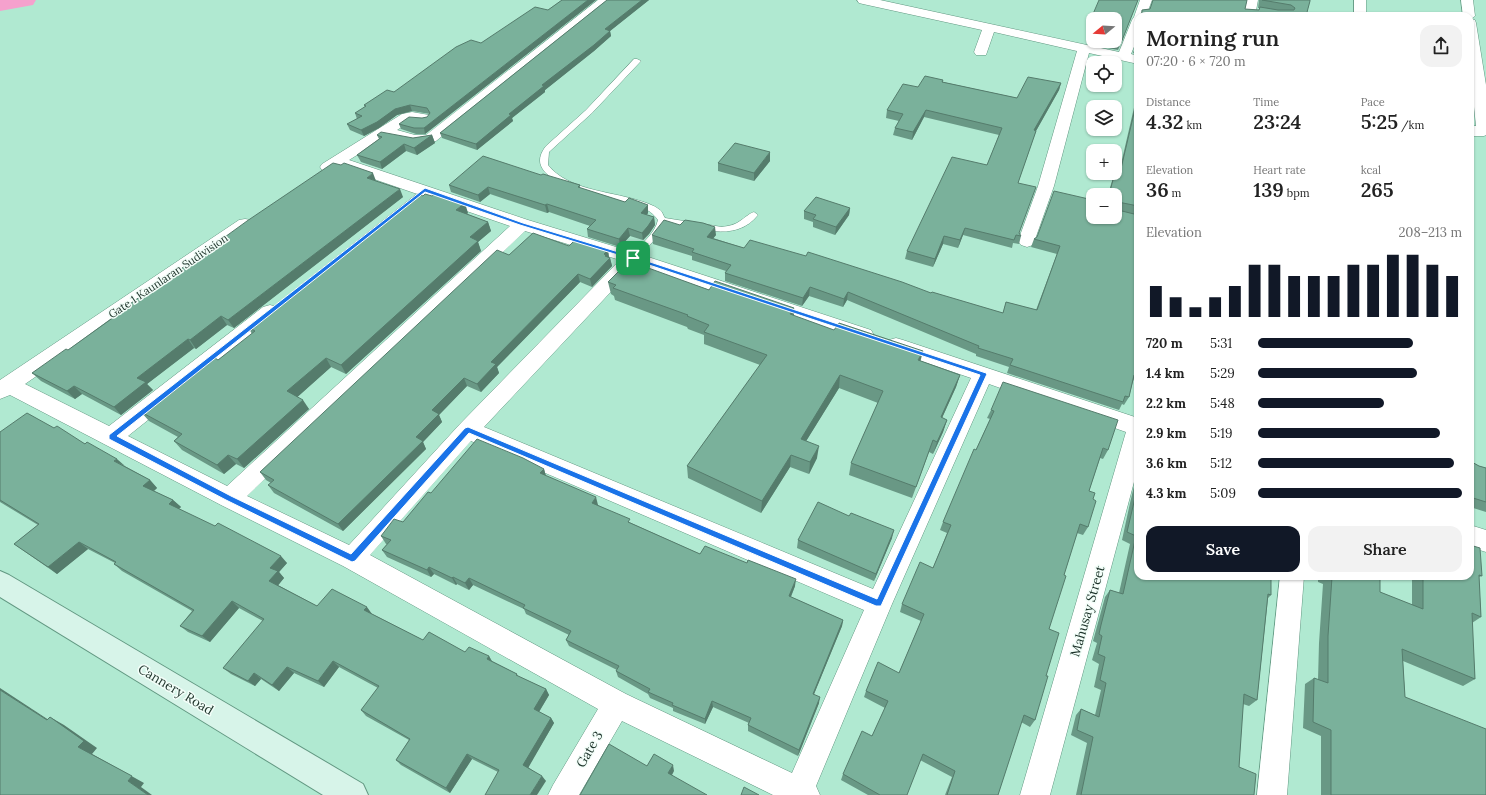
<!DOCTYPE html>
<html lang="en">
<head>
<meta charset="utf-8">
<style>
  body { margin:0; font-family:Lora,serif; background:#f2f2f2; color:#222; height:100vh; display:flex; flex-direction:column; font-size:15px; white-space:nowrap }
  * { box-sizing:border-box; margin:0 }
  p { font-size:13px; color:#767676 }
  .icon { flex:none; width:22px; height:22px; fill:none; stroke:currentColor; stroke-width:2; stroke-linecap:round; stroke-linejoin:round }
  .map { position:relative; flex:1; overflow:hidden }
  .panel { position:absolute; left:1134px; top:12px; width:340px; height:568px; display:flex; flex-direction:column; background:#fff; border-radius:12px; box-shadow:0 1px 3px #0004 }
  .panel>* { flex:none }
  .needle { width:26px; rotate:252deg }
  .buttons { position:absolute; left:1086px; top:12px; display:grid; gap:8px }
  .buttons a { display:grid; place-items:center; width:36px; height:36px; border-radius:8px; background:#fff; box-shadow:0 1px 3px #0004; font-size:20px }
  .pin { position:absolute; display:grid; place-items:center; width:34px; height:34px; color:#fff; margin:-17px; border-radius:8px; box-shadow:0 2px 6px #0006 }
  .round { display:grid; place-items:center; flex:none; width:42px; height:42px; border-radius:12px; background:#f2f2f2 }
  .headline { display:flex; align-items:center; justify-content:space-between; height:68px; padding:0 12px }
  h1 { font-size:22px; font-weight:600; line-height:30px }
  .figures { display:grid; grid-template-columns:repeat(3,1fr); gap:6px; height:68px; padding:4px 12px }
  .figures div { display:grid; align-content:center }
  .figures b { font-size:20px; font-weight:600 }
  .figures small { font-size:11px; font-weight:400 }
  .figures p { font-size:11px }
  .chart { height:112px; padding:8px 12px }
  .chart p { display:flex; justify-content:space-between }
  .chart svg { width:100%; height:72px; margin-top:4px; stroke:#111827; stroke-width:6 }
  .action { display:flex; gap:8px; margin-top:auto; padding:8px 12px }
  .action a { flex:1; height:46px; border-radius:12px; background:#111827; color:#fff; font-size:16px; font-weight:600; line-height:46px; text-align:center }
  .action a+a { background:#f2f2f2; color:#222 }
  ul { padding:0 12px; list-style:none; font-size:13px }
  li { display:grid; grid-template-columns:64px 48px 1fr; align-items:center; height:30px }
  li i { height:10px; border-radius:5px; background:#111827 }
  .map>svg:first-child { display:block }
</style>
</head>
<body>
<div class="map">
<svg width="1486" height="795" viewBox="0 0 1486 795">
  <rect width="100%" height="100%" fill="#b0e9d1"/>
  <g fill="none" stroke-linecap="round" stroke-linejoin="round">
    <path fill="#f5a1cd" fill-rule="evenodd" d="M0,0H36L33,5L0,11Z"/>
    <g stroke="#629882" stroke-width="1">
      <path id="service" d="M634,59H637L641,61L592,113L549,152L548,165C568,190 608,191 637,200C644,202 654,205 660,210C662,211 663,215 665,218L722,227C728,226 735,225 740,221C745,218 748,214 754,212L758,215C735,244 696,227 666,223L658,236L636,260L633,261L628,258L630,256C639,246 655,234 658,220C653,213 648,210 641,207C619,198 514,186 546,146L586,110Z"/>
    </g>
    <g stroke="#629882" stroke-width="1">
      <g id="minor">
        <path d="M598,0H612L436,141C418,147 404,142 386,137L349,160L528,220L639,254L871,330L874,335L871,340L864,342L636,265L484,427L873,589L971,378L889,350L886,345L889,340L896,338L903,340L1138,418V467L1050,795H1020L1126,432L989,384L892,604L816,786L820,795H773L622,721L579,795H548L553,785L598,709L343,566L221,505L10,395L0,399V380L239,220L245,219L251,220L254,224L251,228L25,384L109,426L263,307L270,305L277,307L280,312L277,317L128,436L227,486L510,226L339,167L328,172L322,170L320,167L322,164L402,114L412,112L429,115L431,118L429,121L424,122L411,121L397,130L415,135H426ZM525,231L620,260L460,424L349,545L247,496ZM471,441L864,610L792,773L626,694L370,555Z"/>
        <path d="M857,0H880L1119,52L1132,20L1134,17L1140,0H1152L1146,16H1138V37L1131,54L1138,56V64L1089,53L1054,186L1033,245L1027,247L1021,245L1018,241L1038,186L1077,51L994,32L986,55H976L974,52L982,30L863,4L859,3Z"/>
        <path d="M1246,0H1258L1255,16H1243Z"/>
        <rect x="1354" y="0" width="12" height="16"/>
        <path d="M1461,0H1473L1475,16L1471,19L1475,20L1476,23L1486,85V135L1484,136H1470V126H1476L1470,68V16H1463Z"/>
        <path d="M1470,525L1486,530V552L1470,547Z"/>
        <path d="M1280,576H1304L1287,795H1257Z"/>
      </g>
    </g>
    <g stroke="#629882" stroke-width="2">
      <path id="secondary" d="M0,571L9,575L363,784L368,795H323L0,597Z"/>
    </g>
    <use href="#service" fill="#fff" fill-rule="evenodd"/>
    <use href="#minor" fill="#fff" fill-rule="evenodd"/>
    <use href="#secondary" fill="#d7f4e9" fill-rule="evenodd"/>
  </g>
  <g fill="#699885">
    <path d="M562,0H596L425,134H416L401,129L399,124L427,117L430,114L412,111L397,115L379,128L364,136L350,130L347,124L357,119L355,113L365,107L364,105L394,92L481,43L548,10Z"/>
    <path d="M607,0H649L610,31L611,36L594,51L545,90V92L512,118L513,121L477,150L442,138L440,133Z"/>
    <path d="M1138,0L1118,50L1099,46L1100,41H1115V19H1093V22L1090,21L1093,14Z"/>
    <path d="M1153,0H1247L1245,9L1259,10L1260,8H1258L1259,0H1310L1306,16H1140L1142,10L1150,9Z"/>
    <path d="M1138,40V54L1133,53Z"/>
    <path d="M943,80V82L1017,98L1061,83L1059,90L1036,131L1018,183L1019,233L1021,236L1019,244L1013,243L1012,248L963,235L958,248L943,244L933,267L905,259L907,251L987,165L999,135L924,117L912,140L893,135L895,128L899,121L886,118L887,110L918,87Z"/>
    <path d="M1138,94V367L1136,375L1133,381L1129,397L1124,405L1122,404L1119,410L1007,373L1009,367L976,356V354L847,300L843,307L809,296L802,306L725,281V273L726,271L692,260V256L653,244L652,235L680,225L716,235L713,238L744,248L931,293L1003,313L1006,302L1036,310L1057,254L1031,247L1034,239L1093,217L1115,195H1108L1111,184L1114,176L1118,177L1136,99Z"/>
    <path d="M377,135L413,138L432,135L435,143L417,155L406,151L382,169L361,162L357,155L379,139Z"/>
    <path d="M770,161L754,181L718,171V163Z"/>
    <path d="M541,175L580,185V188L625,202L648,205V213L647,215L654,217L655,225L649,234L643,240L630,236L620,247L588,237L587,229L590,226L549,212L547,213L490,194L480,202L451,192L449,185Z"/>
    <path d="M376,181L403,197L234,328L227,325L196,349L194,348L147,384L153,390L121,415L82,394L75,399L41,381L32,373L68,350L113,317V316L149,292Z"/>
    <path d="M850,208L849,215L835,235L813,227V222L804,219V211Z"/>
    <path d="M468,213L467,214L488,222L491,231L478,242L481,251L346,374L331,367L297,397L309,409L244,468L236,464L224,474L182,450L174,441L178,437L149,421L141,412L170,394L218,360L252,334L248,327Z"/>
    <path d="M569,246L608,250L609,258H610L612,266L592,287L580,282L497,367L499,373L481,392L467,386L439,415L442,422L423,442L426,449L343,531L274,493L268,485L271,483L266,480L260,472L509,255Z"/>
    <path d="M608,282L709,290L794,316L960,375L956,387L942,418L947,420L943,432L933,454L929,452L912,498L849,475L851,463L878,403L839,388L806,441L817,458L809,474L790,467L761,513L688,478L687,466L760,365L704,344V335L688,329L687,327L615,300L614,296L611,294Z"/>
    <path d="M991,410L1108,450L1103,459L1100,458L1089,491L1093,499L1088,527L1083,535L1077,533L1064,575L1049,629L1046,676L1035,720L1030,727L1021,722L998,795H945L952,777L920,760L907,795H868L841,780L843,774L872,736L885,708L864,697L866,691L899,673L921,621L900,612L902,604L933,568L947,533L940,530L943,522L990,419L987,418Z"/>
    <path d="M54,428L85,444L150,480L157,488L154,491L173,500L181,507L179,509L287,563L279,572L284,578L278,585L317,606L372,614L423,640L465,652L489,656L492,661L517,674L518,676L546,689L549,695L539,712L551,718L554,723L528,767L546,781L498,772L472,759L450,793L401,765L396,760L409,740L366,716L361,710L378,688L339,667L324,687L294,673L279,691L261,679L255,686L231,674L223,668L263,621L239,608L210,642L188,632L180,626L192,611L122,571L114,564L115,563L88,549L57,574L24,551L14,544L38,525L0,502V432Z"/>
    <path d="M1470,461L1479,466L1486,468V512L1470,507Z"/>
    <path d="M544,469L546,476L598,505L631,523L700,554L795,586L791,597L843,620L842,626L814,694L819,703L798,756L748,731V725L749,723L713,707L705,724L673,711V708L650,698L648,694L618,677L616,671L617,670L569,646L566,640L569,635L526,614L524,609L473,585L469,590L457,584L456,585L434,574L431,577L387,557L382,550L387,544H386L381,536L403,522L431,493Z"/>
    <path d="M1138,479V576H1271V595L1268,598L1257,700L1249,706L1243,704L1239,767L1254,795H1076L1087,743L1071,735L1076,715L1081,709L1095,715L1101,690L1094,687L1099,664L1092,660L1097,643L1093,641L1105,597L1110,590L1119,593L1130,544L1122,540L1130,503L1135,482Z"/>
    <path d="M892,538L874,581L797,548L798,540Z"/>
    <path d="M1470,545L1482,576L1479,577L1481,617L1472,623L1475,679L1463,686L1403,661L1405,697L1486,795H1321V736L1303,728L1305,684L1314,678L1318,680L1319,643L1323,584L1318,582V576H1380V592L1412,605V576H1470Z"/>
  </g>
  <g fill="#557c6c">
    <path d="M588,0H596L425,134L424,128Z"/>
    <path d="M642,0H649L610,31L611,36L594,51L545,90V92L512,118L513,121L477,150L476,144L509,114L542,85L605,29Z"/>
    <path d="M1061,83L1059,90L1032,138L1034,130Z"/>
    <path d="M410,105L412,111L397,115L379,128L364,136L361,130L395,109Z"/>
    <path d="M926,110L924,117L912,140L913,132Z"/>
    <path d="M432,135L435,143L417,155L414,148Z"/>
    <path d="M404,144L406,151L382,169L380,162Z"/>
    <path d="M770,152V161L754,181V173Z"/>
    <path d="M373,173L376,181L367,178Z"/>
    <path d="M488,187L490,194L480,202L478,195Z"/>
    <path d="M400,189L403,197L234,328L228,320Z"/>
    <path d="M465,203L468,213L460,220L456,210Z"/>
    <path d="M547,204L549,212L547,213L545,205Z"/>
    <path d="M648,205V213L642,220L641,213Z"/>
    <path d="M850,208L849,215L835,235L836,227Z"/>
    <path d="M654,217L655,225L649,234L643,240L642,233Z"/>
    <path d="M488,222L491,231L478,242L481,251L346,374L341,365L470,237Z"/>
    <path d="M715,227L716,235L708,245L707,237Z"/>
    <path d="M628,228L630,236L620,247L619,239Z"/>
    <path d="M965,228L963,235L958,248L960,240Z"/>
    <path d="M944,236L943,244L933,267L935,259Z"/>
    <path d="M608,250L609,258H610L612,266L592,287L590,279L604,254Z"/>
    <path d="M578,274L580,282L497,367L499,373L481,392L477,384L491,362Z"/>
    <path d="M810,287L809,296L802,306L803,298Z"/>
    <path d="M848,292L847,300L843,307L844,299Z"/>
    <path d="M794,308V320L790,314Z"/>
    <path d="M221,316L227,325L196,349L190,340Z"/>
    <path d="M188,339L194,348L147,384L153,390L121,415L114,407L137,378Z"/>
    <path d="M923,351L920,363L918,360Z"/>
    <path d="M326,358L331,367L293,401L287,391Z"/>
    <path d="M840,375L839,388L800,451L801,439Z"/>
    <path d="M960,375L956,387L937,429L941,417Z"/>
    <path d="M464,378L467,386L439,415L442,422L423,442L426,449L343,531L338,524L432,410Z"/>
    <path d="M74,386L82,394L75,399L67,391Z"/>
    <path d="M303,400L309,409L244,468L237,459Z"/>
    <path d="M947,420L943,432L933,454L937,442Z"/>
    <path d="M819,446L817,458L809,474L810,462Z"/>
    <path d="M228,455L236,464L224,474L217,465Z"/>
    <path d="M791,455L790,467L761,513L762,501Z"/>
    <path d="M117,459L125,466L114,461Z"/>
    <path d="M544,469L546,477L540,473Z"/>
    <path d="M150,480L157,488L151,493L143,486Z"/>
    <path d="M596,497L598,505L594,510L592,503Z"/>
    <path d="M173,500L181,507L176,511L169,504Z"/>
    <path d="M894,530L892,538L874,581L876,574Z"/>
    <path d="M79,542L88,549L57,574L48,567Z"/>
    <path d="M281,556L287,563L279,572L284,578L276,588L269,581L270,568Z"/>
    <path d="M429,567L434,574L431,577L427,570Z"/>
    <path d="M453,577L457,584L456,585L452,578Z"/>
    <path d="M469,578L473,585L469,590L465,583Z"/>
    <path d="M796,579L795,586L788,603L789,596Z"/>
    <path d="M232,601L239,608L210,642L202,636Z"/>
    <path d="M367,607L372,614L370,617L364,610Z"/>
    <path d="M843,620L842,626L812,699L813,694Z"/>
    <path d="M489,656L492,662L487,659Z"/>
    <path d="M333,661L339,667L324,687L318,681Z"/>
    <path d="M287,667L294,673L279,691L272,685Z"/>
    <path d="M254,673L261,679L255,686L248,681Z"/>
    <path d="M0,688L61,728L47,720L0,690Z"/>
    <path d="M546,689L549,695L537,715L534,709Z"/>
    <path d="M820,697L819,703L798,756L799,750Z"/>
    <path d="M712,701L713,707L705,724V719Z"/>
    <path d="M50,717L64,725L97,748L92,754L144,783L141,787L152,795H148L78,747Z"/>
    <path d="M551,718L554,723L527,770L523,765Z"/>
    <path d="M467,754L472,759L450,793L446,788Z"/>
    <path d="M673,765L674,771L670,779L668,773Z"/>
    <path d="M542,776L546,781L537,795H530Z"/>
  </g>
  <g fill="#7ab19b" stroke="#557c6c">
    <path d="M562,0H588L424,128H414L399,124L409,117L422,118L427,117L430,113L427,108L410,105L395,109L377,122L361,130L347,124L362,116L355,113L366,106L364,105L387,90L394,92L456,47L471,40L481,43L535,7L548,10Z"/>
    <path d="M607,0H642L605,29L610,31L594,45L542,85L544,86L509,114L511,115L476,144L440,133Z"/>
    <path d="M1099,0H1138L1121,43L1113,41H1115V19H1105V16L1093,14Z"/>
    <path d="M1153,0H1247L1245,9L1259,10L1260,7L1278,10H1294L1295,8L1291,5L1262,0H1310V1L1306,16H1142V10L1150,9Z"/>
    <path d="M1138,40V46L1136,45Z"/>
    <path d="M925,76L943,80L942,82L1017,98L1028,77L1061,83L1034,130L1036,131L1018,183L1036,187L1019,233L1021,236L1016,235L1014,240L965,228L960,240L944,236L935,259L907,251L952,157L987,165L1002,128L926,110L913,132L895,128L903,114L887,110L903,84L918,87Z"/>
    <path d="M1138,96V206L1118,202V210L1138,215V367L1136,375H1134L1129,397L1125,396L1123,402L1010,365L1013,359L978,348L979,346L848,292L844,299L810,287L803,298L725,273L731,265L692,252L694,249L652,235L664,220L680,225L685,220L703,223L715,227L707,237L744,248L750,240L806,256L808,252L902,282L931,293L932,292L1003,313L1006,302L1037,310L1060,246L1034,239L1037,237L1054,191L1093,200V217H1115V195H1109L1114,176L1119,177Z"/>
    <path d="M381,132L413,138L432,135L414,148L404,144L380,162L357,155L382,137L377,135Z"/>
    <path d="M735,143L770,152L754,173L718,163Z"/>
    <path d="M483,156L541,175L543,174L580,185L578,187L625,202L629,198L648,205L641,213L654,217L648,226L642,233L628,228L619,239L587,229L596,220L547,204L545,205L488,187L478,195L449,185Z"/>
    <path d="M333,163L341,165L344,163L373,173L367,178L400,189L228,320L221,316L190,340L188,339L137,378L146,382L114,407L74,386L67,391L32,373L66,349L68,350L114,317L113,316L148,291L149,292L247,221Z"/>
    <path d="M436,193L465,203L456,210L488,222L470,237L478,241L341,365L326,358L287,391L303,400L237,459L228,455L217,465L174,441L182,434L141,412L166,392L170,394L215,358L218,360L255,331L248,327L417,194L423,196L425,194L432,196Z"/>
    <path d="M816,197L850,208L836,227L813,219L816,215L804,211Z"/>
    <path d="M533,233L569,246L575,240L608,250L604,254L606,255L605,256L610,258L590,279L578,274L491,362L496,364L477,384L464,378L432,410L439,414L416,437L423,441L338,524L268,485L274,480L260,472L497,250L509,255Z"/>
    <path d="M629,261L709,290L715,281L794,308L790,314L834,330L839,323L923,351L918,360L960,375L941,417L947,420L937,442L933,440L916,487L851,463L883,391L840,375L801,439L819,446L810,462L791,455L762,501L687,466L767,355L704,332L709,325L687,316L688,315L613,288L616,285L608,282Z"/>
    <path d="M1003,382L1118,420L1108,450L1103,448L1089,491L1095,493L1093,499L1096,501L1088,527L1080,524L1064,575L1066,576L1049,629L1059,633L1046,676H1048L1035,720L1024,715L998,795H947L955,771L923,754L907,795H880L843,774L862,731L872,736L888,701L866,691L878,662L899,673L924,614L902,604L920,562L933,568L951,525L943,522L974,449L976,450L994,411L991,410Z"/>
    <path d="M27,413L54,428L57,426L85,444L87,442L117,459L114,461L150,480L143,486L173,500L169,504L215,526L218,523L281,556L270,568L278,571L269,581L317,606L332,589L367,607L364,610L423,640L429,632L465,652L469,647L489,656L487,659L517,674L516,675L546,689L534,709L551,718L523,765L542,776L530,795H485L499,770L467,754L446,788L396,760L410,739L361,710L379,686L333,661L318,681L287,667L272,685L254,673L248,681L223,668L264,619L232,601L202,636L180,626L194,610L114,564L116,562L79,542L48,567L14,544L39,524L0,500V432Z"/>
    <path d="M477,439L523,458L544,469L540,473L596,497L592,503L630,519L628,522L700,554L705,546L747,563L748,560L796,579L789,596L843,620L813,694L820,697L799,750L748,725L751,718L712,701L705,719L672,705L673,703L648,692L650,689L616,671L619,666L566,640L571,631L523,608L525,605L469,578L465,583L453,577L452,578L429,567L427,570L382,550L391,540L381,536L394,519L403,522L428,492L431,493Z"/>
    <path d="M1470,461L1479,466L1486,468V502L1470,497Z"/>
    <path d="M1138,485V576H1271V595L1268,594L1257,700L1244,694L1239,767L1256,774L1254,795H1081L1093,737L1077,730L1081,709L1099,717L1106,683L1100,680L1105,657L1098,654L1102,636L1099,634L1101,625L1110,590L1123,594L1136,536L1127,532Z"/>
    <path d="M818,502L849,516L851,513L894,530L876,574L798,540Z"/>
    <path d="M1470,545L1480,548L1482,576L1479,575L1481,617L1472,613L1475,679L1402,649L1405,697L1486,729V795H1331V730L1313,722L1314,678L1328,683V636L1332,577L1330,576H1380V592L1423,609V576H1470Z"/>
    <path d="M0,690L47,720L50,717L84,741L78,747L132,776L128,781L148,795H0Z"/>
    <path d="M609,744L647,766L654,754L673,765L668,773L707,795H580Z"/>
    <path d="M744,787L759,795H741Z"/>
  </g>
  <path fill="#1a73e8" stroke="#fff" fill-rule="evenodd" d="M425,188L523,223L635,257L986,373L987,374L881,606H876L469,433L355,561L352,562L226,500L109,439V435ZM425,192L520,225L631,259L980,375L877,599L468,427L465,428L351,554L231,496L117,436Z"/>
  <g text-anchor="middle" stroke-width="3" stroke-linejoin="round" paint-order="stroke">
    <g font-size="11" fill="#1c3229" stroke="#f3fef9">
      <text transform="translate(168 276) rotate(-34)" y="4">Gate 1 Kaunlaran Sudivision</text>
    </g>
    <g font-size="13" fill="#1c3229" stroke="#f3fef9">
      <text transform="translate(1087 611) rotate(-74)" y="5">Mahusay Street</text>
      <text transform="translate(176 689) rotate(31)" y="5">Cannery Road</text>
      <text transform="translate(589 749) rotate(-60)" y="5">Gate 3</text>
    </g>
  </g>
</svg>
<div class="buttons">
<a><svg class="needle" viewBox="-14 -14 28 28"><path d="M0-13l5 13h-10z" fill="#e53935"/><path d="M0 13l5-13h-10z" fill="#767676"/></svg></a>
<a><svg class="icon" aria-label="locate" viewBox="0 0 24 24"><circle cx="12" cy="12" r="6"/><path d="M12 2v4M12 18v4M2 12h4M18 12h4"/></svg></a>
<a><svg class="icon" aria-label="layers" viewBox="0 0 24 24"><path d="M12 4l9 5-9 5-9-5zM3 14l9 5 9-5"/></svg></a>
<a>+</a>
<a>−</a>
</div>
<div class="pin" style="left:633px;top:258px;background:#1e9e55"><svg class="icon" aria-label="arrive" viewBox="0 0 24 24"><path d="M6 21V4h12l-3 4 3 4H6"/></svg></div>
<section class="panel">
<div class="headline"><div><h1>Morning run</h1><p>07:20 · 6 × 720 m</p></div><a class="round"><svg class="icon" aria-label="share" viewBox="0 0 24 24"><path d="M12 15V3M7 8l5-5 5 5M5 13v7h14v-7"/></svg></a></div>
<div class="figures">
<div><p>Distance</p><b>4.32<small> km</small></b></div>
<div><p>Time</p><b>23:24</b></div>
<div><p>Pace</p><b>5:25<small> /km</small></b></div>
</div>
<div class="figures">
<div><p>Elevation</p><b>36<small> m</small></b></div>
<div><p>Heart rate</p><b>139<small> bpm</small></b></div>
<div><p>kcal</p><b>265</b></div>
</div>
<div class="chart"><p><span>Elevation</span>208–213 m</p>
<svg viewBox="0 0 160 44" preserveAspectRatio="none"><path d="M5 44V25M15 44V32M25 44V38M35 44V32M45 44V25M55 44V12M65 44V12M75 44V19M85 44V19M95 44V19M105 44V12M115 44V12M125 44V6M135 44V6M145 44V12M155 44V19"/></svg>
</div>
<ul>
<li><b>720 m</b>5:31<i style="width:76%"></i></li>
<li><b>1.4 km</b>5:29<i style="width:78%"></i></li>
<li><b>2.2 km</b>5:48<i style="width:62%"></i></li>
<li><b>2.9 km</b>5:19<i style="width:89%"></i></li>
<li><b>3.6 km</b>5:12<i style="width:96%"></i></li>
<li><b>4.3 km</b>5:09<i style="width:100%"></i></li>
</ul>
<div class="action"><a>Save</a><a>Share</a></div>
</section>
</div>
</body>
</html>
